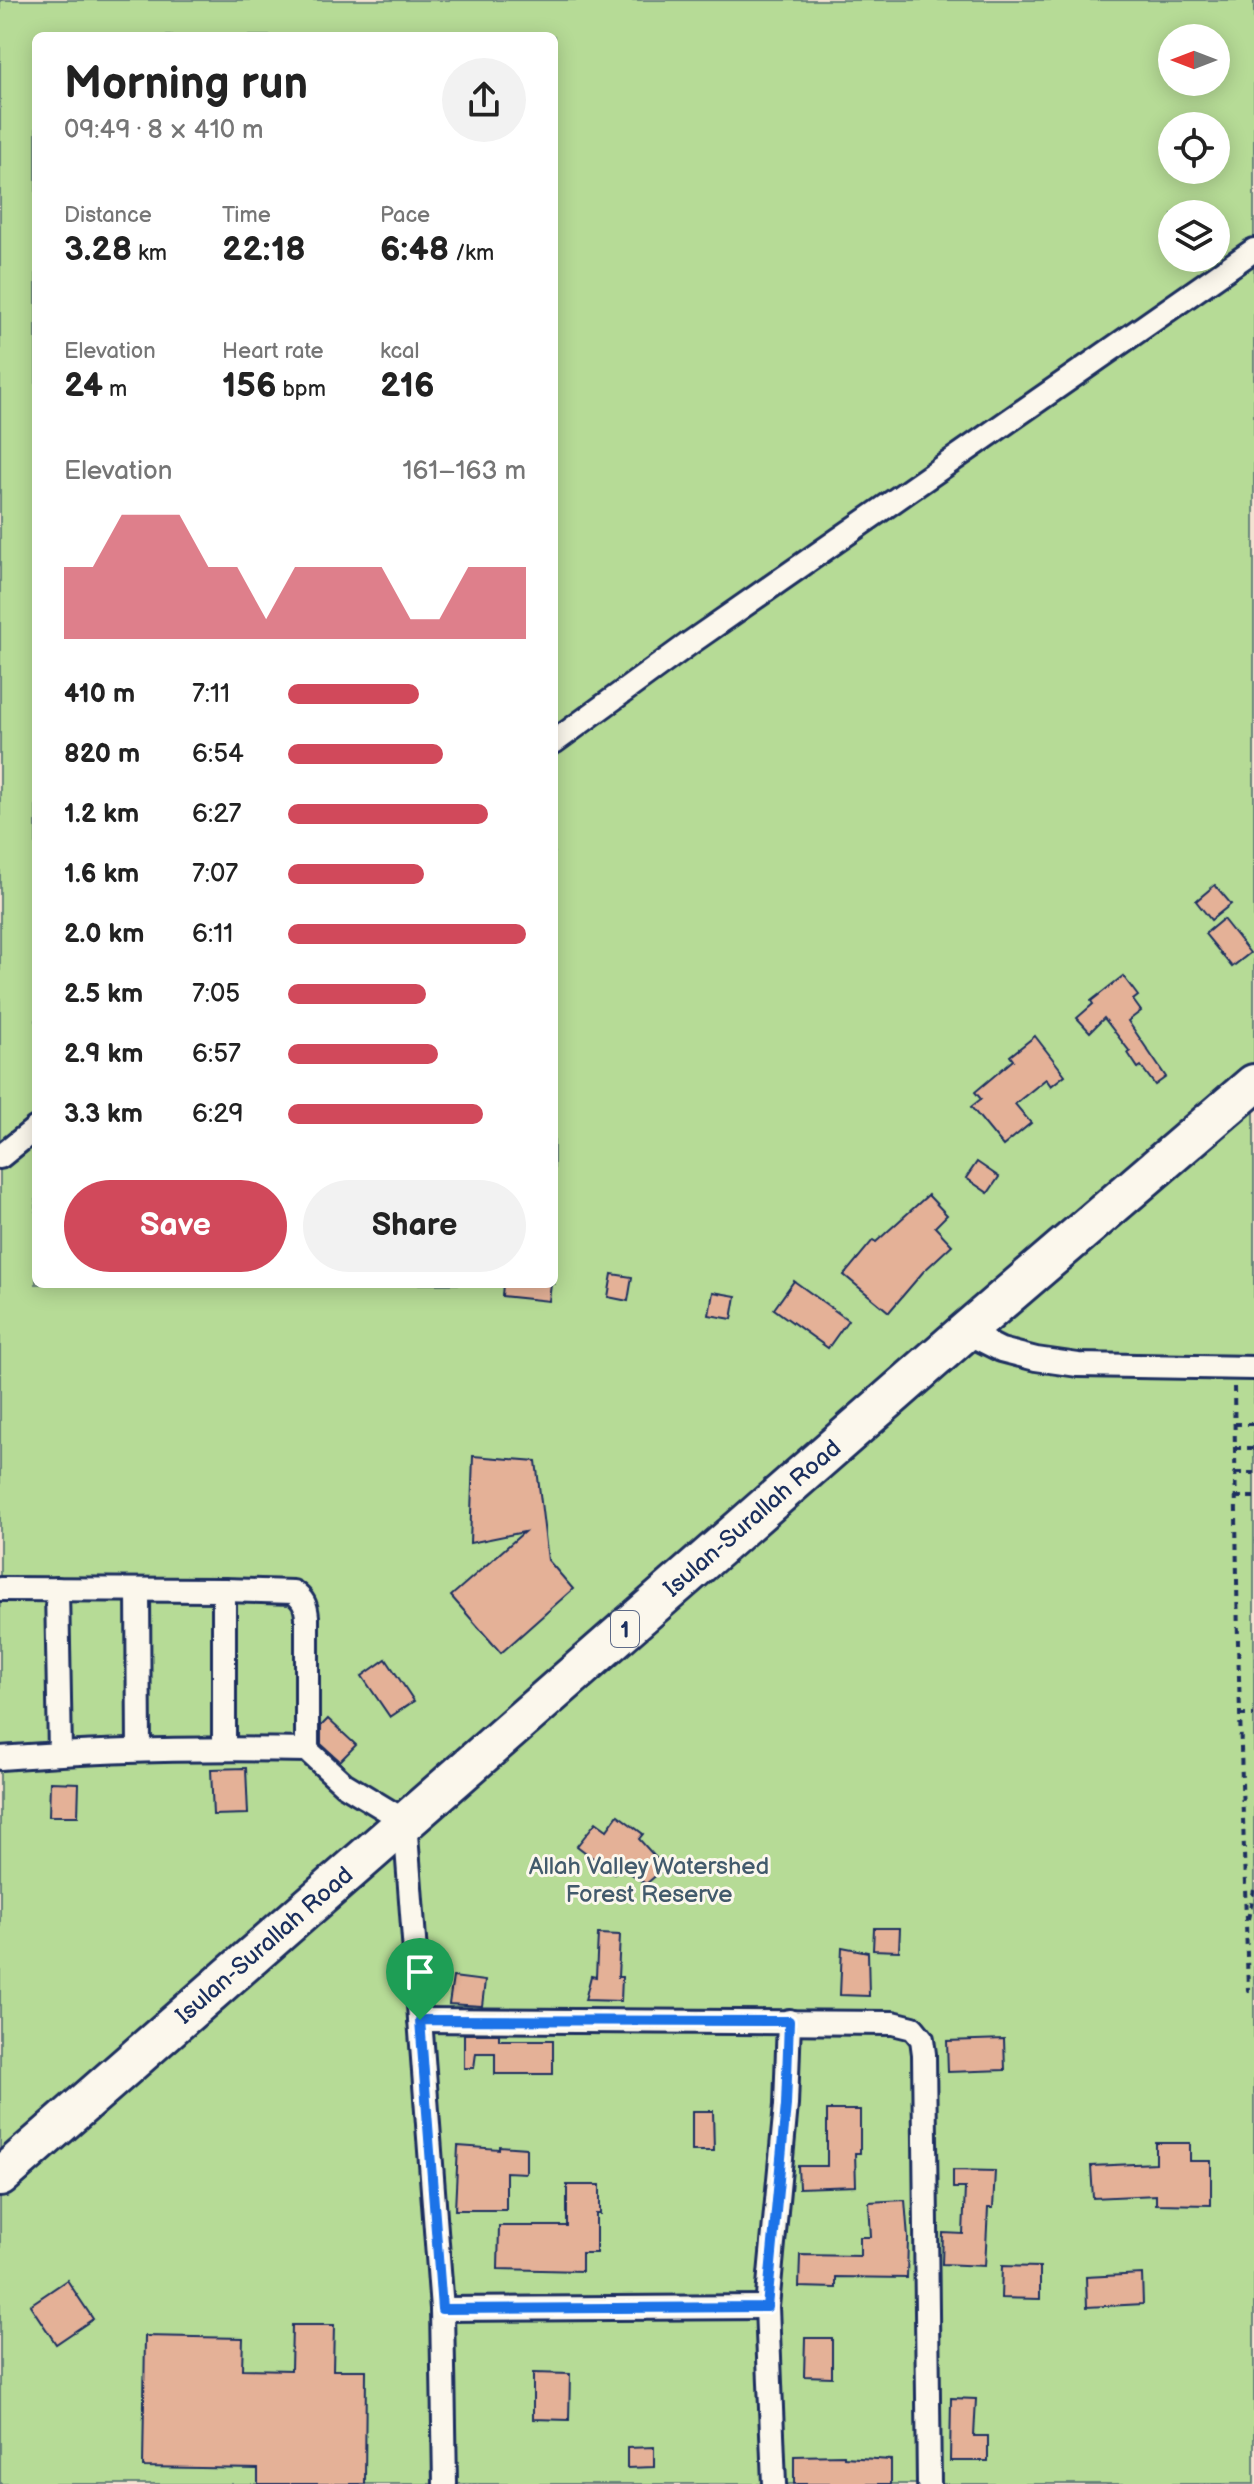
<!DOCTYPE html>
<html lang="en">
<head>
<meta charset="utf-8">
<style>
  body { margin:0; font-family:"Balsamiq Sans",sans-serif; background:#f2f2f2; color:#222; height:100vh; display:flex; flex-direction:column; font-size:30px; white-space:nowrap }
  * { box-sizing:border-box; margin:0 }
  p { font-size:26px; color:#767676 }
  .icon { flex:none; width:44px; height:44px; fill:none; stroke:currentColor; stroke-width:2; stroke-linecap:round; stroke-linejoin:round }
  .map { position:relative; flex:1; overflow:hidden }
  .details { position:absolute; left:32px; top:32px; width:526px; height:1256px; display:flex; flex-direction:column; background:#fff; border-radius:12px; box-shadow:0 4px 20px #0003 }
  .details>* { flex:none }
  .needle { width:52px; rotate:270deg }
  .fabs { position:absolute; left:1158px; top:24px; display:grid; gap:16px }
  .fabs a { display:grid; place-items:center; width:72px; height:72px; border-radius:50%; background:#fff; box-shadow:0 4px 20px #0003; font-size:40px }
  .pin { position:absolute; display:grid; place-items:center; width:68px; height:68px; color:#fff; margin:-82px -34px; border-radius:50% 50% 50% 0; rotate:-45deg; box-shadow:0 0 8px #0007 }
  .pin .icon { rotate:45deg }
  .round { display:grid; place-items:center; flex:none; width:84px; height:84px; border-radius:42px; background:#f2f2f2 }
  .headline { display:flex; align-items:center; justify-content:space-between; height:136px; padding:0 32px }
  h1 { font-size:44px; font-weight:600; line-height:60px }
  .figures { display:grid; grid-template-columns:repeat(3,1fr); gap:12px; height:136px; padding:8px 32px }
  .figures div { display:grid; align-content:center }
  .figures b { font-size:34px; font-weight:600 }
  .figures small { font-size:22px; font-weight:400 }
  .figures p { font-size:22px }
  .chart { height:224px; padding:16px 32px }
  .chart p { display:flex; justify-content:space-between }
  .chart svg { width:100%; height:144px; margin-top:8px; fill:#d1495b; opacity:.7 }
  .button { display:flex; gap:16px; margin-top:auto; padding:16px 32px }
  .button a { flex:1; height:92px; border-radius:48px; background:#d1495b; color:#fff; font-size:32px; font-weight:600; line-height:92px; text-align:center }
  .button a+a { background:#f2f2f2; color:#222 }
  ul { padding:0 32px; list-style:none; font-size:26px }
  li { display:grid; grid-template-columns:128px 96px 1fr; align-items:center; height:60px }
  li i { height:20px; border-radius:10px; background:#d1495b }
  .map>svg:first-child { display:block }
</style>
</head>
<body>
<div class="map">
<svg width="1254" height="2484" viewBox="0 0 1254 2484">
  <rect width="100%" height="100%" fill="#f4e2d2"/>
  <filter id="ink" filterUnits="userSpaceOnUse"><feTurbulence type="fractalNoise" baseFrequency=".0125" numOctaves="2"/><feDisplacementMap in="SourceGraphic" scale="16" xChannelSelector="R" yChannelSelector="G"/><feConvolveMatrix kernelMatrix="1 2 1 2 8 2 1 2 1" color-interpolation-filters="sRGB"/></filter>
  <g filter="url(#ink)">
    <path fill="#b6db96" stroke="#68857a" stroke-width="2" fill-rule="evenodd" d="M0,0H1254V2484H0ZM36,36H554V1284H36ZM1172,38H1216V82H1172ZM1172,126H1216V170H1172ZM1172,214H1216V258H1172Z"/>
    <g fill="#e4b197" stroke="#1b2f5e" stroke-width="2">
      <path d="M1215,885L1231,904L1211,920L1196,901Z"/>
      <path d="M1223,919L1250,953L1232,967L1205,934Z"/>
      <path d="M1123,976L1138,996L1133,1000L1141,1011L1128,1021L1166,1077L1155,1085L1141,1066L1138,1068L1128,1053L1130,1052L1104,1018L1090,1032L1077,1018L1093,1004L1091,1001Z"/>
      <path d="M1035,1036L1065,1075L1051,1086L1046,1079L1015,1104L1031,1123L1003,1146L971,1107L981,1099L975,1092L1013,1060L1010,1056Z"/>
      <path d="M977,1162L999,1177L988,1193L966,1178Z"/>
      <path d="M928,1195L947,1215L935,1227L952,1245L923,1272L889,1312L844,1275L873,1240L876,1242Z"/>
      <path d="M612,1274L632,1277L628,1301L608,1297Z"/>
      <path d="M794,1281L848,1320L828,1348L774,1309Z"/>
      <path d="M503,1284H551L549,1301L502,1296Z"/>
      <path d="M713,1292L736,1296L732,1319L709,1315Z"/>
      <path d="M473,1456L536,1461L548,1560L573,1589L501,1653L451,1596L524,1532L470,1543Z"/>
      <path d="M386,1659L414,1701L390,1717L362,1676Z"/>
      <path d="M328,1719L356,1745L340,1761L321,1744V1726Z"/>
      <path d="M246,1768L248,1814L213,1815L211,1769Z"/>
      <path d="M50,1782L79,1783L78,1816H49Z"/>
      <path d="M618,1815L643,1834L639,1839L665,1868L646,1884L620,1866L614,1874L577,1846L596,1822L607,1830Z"/>
      <path d="M874,1928H900L899,1951L873,1950Z"/>
      <path d="M598,1934L620,1935L618,1977H622L621,2001L585,2000L591,1976L596,1977Z"/>
      <path d="M842,1947L868,1952L869,1996L840,1995Z"/>
      <path d="M453,1977L485,1981L482,2006L449,2004Z"/>
      <path d="M464,2034H499V2040H553V2074H495V2053H476L474,2068H464Z"/>
      <path d="M1004,2039L1005,2070L948,2072L947,2041Z"/>
      <path d="M827,2110H860V2153H855L856,2186L799,2188L798,2166H827Z"/>
      <path d="M692,2111H713L714,2151H692Z"/>
      <path d="M1156,2143H1190V2161H1211V2205L1156,2204V2195L1093,2198L1091,2166L1156,2163Z"/>
      <path d="M458,2146L499,2149V2146L526,2148V2173L506,2172V2210H455Z"/>
      <path d="M953,2170L995,2171L993,2208H988L985,2266L942,2264L943,2233L963,2234L965,2188H953Z"/>
      <path d="M567,2185H600V2214H596V2253H582V2271L498,2269L499,2226H567Z"/>
      <path d="M905,2200L908,2238L907,2278L836,2277V2288L799,2287L800,2255L860,2256V2237H871L869,2202Z"/>
      <path d="M1002,2266L1040,2267V2299L1001,2298Z"/>
      <path d="M1142,2274L1143,2304L1087,2307L1086,2277Z"/>
      <path d="M67,2280L93,2319L56,2344L30,2305Z"/>
      <path d="M292,2325H334L333,2370H366L365,2484H258V2469L143,2467L145,2336L243,2338L242,2369L291,2370Z"/>
      <path d="M805,2338H832V2377L804,2376Z"/>
      <path d="M533,2373L570,2374L569,2420L533,2419Z"/>
      <path d="M951,2398L976,2399L974,2436H988V2461H950Z"/>
      <path d="M654,2447V2467L627,2468V2448Z"/>
      <path d="M844,2455V2457L891,2460V2484H794V2456Z"/>
    </g>
    <g fill="none" stroke-linecap="round" stroke-linejoin="round">
      <g stroke="#1b2f5e" stroke-width="28">
        <g id="street">
          <path d="M554,742L690,643L1254,250"/>
          <path d="M0,1157L36,1128"/>
          <path d="M965,1332L1001,1350L1036,1359L1078,1365L1254,1368"/>
          <path d="M0,1589L224,1590L293,1592C303,1599 306,1605 307,1617V1750"/>
          <path d="M57,1589L60,1753"/>
          <path d="M138,1590L139,1750"/>
          <path d="M224,1590V1748"/>
          <path d="M0,1758C102,1750 204,1748 307,1750L344,1784L405,1821L442,2309L445,2484"/>
          <path d="M420,2020L893,2023L913,2028L922,2039L924,2054L929,2484"/>
          <path d="M442,2309L767,2307"/>
          <path d="M774,2484L767,2307L786,2105L789,2021"/>
        </g>
      </g>
      <g stroke="#1b2f5e" stroke-width="44">
        <path id="highway" d="M0,2177L965,1332L1254,1084"/>
      </g>
      <g stroke="#1b2f5e" stroke-width="4" stroke-dasharray="6 6" stroke-linecap="butt">
        <path d="M1234,1387L1238,1643L1248,1991H1254"/>
        <path d="M1235,1424H1254"/>
        <path d="M1235,1448H1254"/>
        <path d="M1236,1473H1254"/>
        <path d="M1236,1497H1254"/>
        <path d="M1240,1715H1254"/>
        <path d="M1248,1919L1254,1890"/>
      </g>
      <use href="#street" stroke="#fbf7ec" stroke-width="22"/>
      <use href="#highway" stroke="#fbf7ec" stroke-width="38"/>
    </g>
  </g>
  <g fill="none" stroke-linecap="round" stroke-linejoin="round" filter="url(#ink)">
    <g stroke="#fff" stroke-width="16">
      <path id="route" d="M420,2020L789,2021L786,2105L767,2307L442,2309Z"/>
    </g>
    <use href="#route" stroke="#1a73e8" stroke-width="10"/>
  </g>
  <g text-anchor="middle" stroke-width="6" stroke-linejoin="round" paint-order="stroke">
    <rect fill="#fbf7ec" stroke="#5e6b89" stroke-width="2" x="611" y="1611" width="28" height="36" rx="6"/>
    <g font-size="22" font-weight="bold" fill="#1b2f5e">
      <text x="625" y="1637">1</text>
    </g>
    <g font-size="24" fill="#1b2f5e" stroke="#fbf7ec">
      <text transform="translate(752 1518) rotate(-41)" y="8">Isulan-Surallah Road</text>
      <text transform="translate(264 1945) rotate(-41)" y="8">Isulan-Surallah Road</text>
    </g>
    <g font-size="24" fill="#425a6c" stroke="#fbf7ec">
      <text x="649" y="1874">Allah Valley Watershed<tspan x="649" dy="28">Forest Reserve</tspan></text>
    </g>
  </g>
</svg>
<div class="fabs">
<a><svg class="needle" viewBox="-14 -14 28 28"><path d="M0-13l5 13h-10z" fill="#e53935"/><path d="M0 13l5-13h-10z" fill="#767676"/></svg></a>
<a><svg class="icon" aria-label="locate" viewBox="0 0 24 24"><circle cx="12" cy="12" r="6"/><path d="M12 2v4M12 18v4M2 12h4M18 12h4"/></svg></a>
<a><svg class="icon" aria-label="layers" viewBox="0 0 24 24"><path d="M12 4l9 5-9 5-9-5zM3 14l9 5 9-5"/></svg></a>
</div>
<div class="pin" style="left:420px;top:2020px;background:#1e9e55"><svg class="icon" aria-label="arrive" viewBox="0 0 24 24"><path d="M6 21V4h12l-3 4 3 4H6"/></svg></div>
<section class="details">
<div class="headline"><div><h1>Morning run</h1><p>09:49 · 8 × 410 m</p></div><a class="round"><svg class="icon" aria-label="share" viewBox="0 0 24 24"><path d="M12 15V3M7 8l5-5 5 5M5 13v7h14v-7"/></svg></a></div>
<div class="figures">
<div><p>Distance</p><b>3.28<small> km</small></b></div>
<div><p>Time</p><b>22:18</b></div>
<div><p>Pace</p><b>6:48<small> /km</small></b></div>
</div>
<div class="figures">
<div><p>Elevation</p><b>24<small> m</small></b></div>
<div><p>Heart rate</p><b>156<small> bpm</small></b></div>
<div><p>kcal</p><b>216</b></div>
</div>
<div class="chart"><p><span>Elevation</span>161–163 m</p>
<svg viewBox="0 0 160 44" preserveAspectRatio="none"><path d="M0 44V22L10 22L20 6L30 6L40 6L50 22L60 22L70 38L80 22L90 22L100 22L110 22L120 38L130 38L140 22L150 22L160 22V44z"/></svg>
</div>
<ul>
<li><b>410 m</b>7:11<i style="width:55%"></i></li>
<li><b>820 m</b>6:54<i style="width:65%"></i></li>
<li><b>1.2 km</b>6:27<i style="width:84%"></i></li>
<li><b>1.6 km</b>7:07<i style="width:57%"></i></li>
<li><b>2.0 km</b>6:11<i style="width:100%"></i></li>
<li><b>2.5 km</b>7:05<i style="width:58%"></i></li>
<li><b>2.9 km</b>6:57<i style="width:63%"></i></li>
<li><b>3.3 km</b>6:29<i style="width:82%"></i></li>
</ul>
<div class="button"><a>Save</a><a>Share</a></div>
</section>
</div>
</body>
</html>
